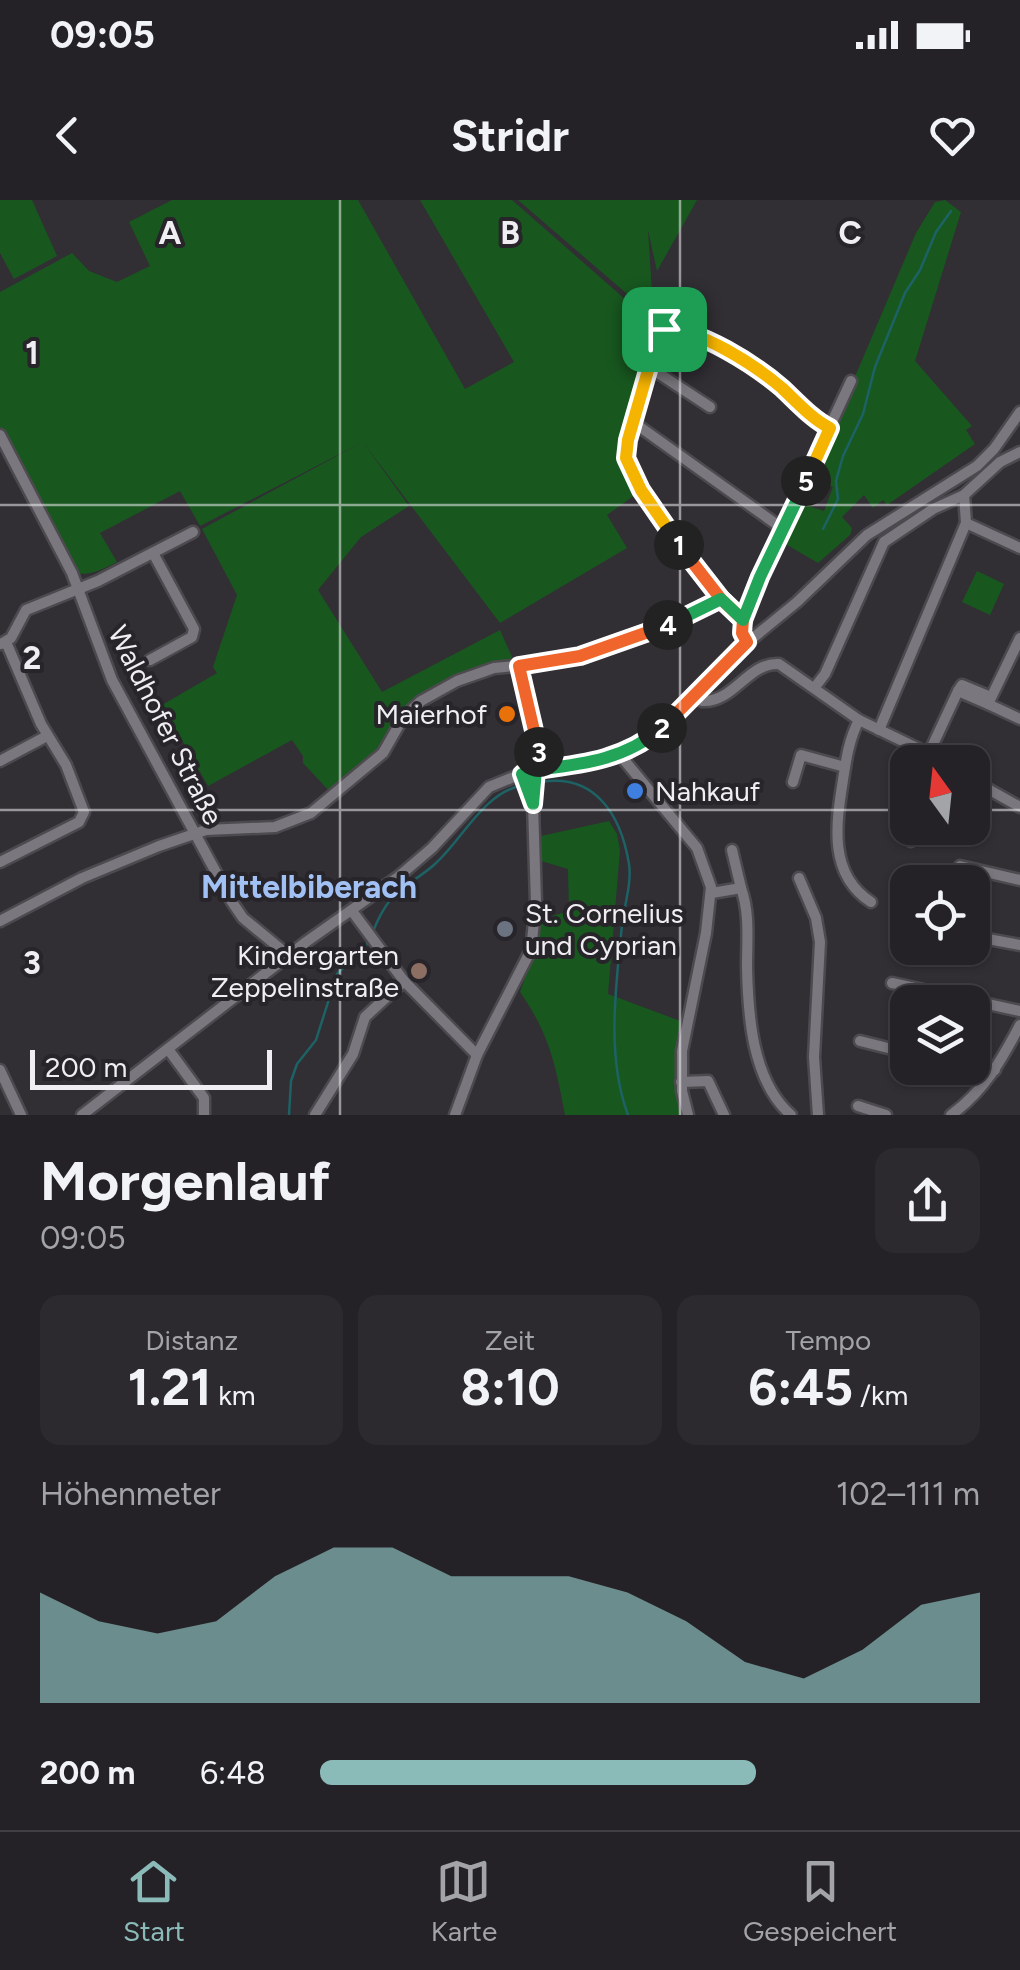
<!DOCTYPE html>
<html lang="de">
<head>
<meta charset="utf-8">
<style>
  body { margin:0; font-family:Figtree,sans-serif; background:#2d2a2f; color:#f1f3f6; height:100vh; display:flex; flex-direction:column; font-size:38px; white-space:nowrap }
  * { box-sizing:border-box; margin:0 }
  p { font-size:32px; color:#a3a4a7 }
  .icon { flex:none; width:55px; height:55px; fill:none; stroke:currentColor; stroke-width:2; stroke-linecap:round; stroke-linejoin:round }
  .map { position:relative; height:915px; overflow:hidden }
  .details { display:flex; flex-direction:column; background:#252227; flex:1 }
  .details>* { flex:none }
  .needle { width:65px; rotate:345deg }
  .fabs { position:absolute; left:890px; top:545px; display:grid; gap:20px }
  .fabs a { display:grid; place-items:center; width:100px; height:100px; border-radius:20px; background:#252227; box-shadow:0 2px 8px #0004,0 0 0 2px #423f44; font-size:50px }
  .scale { position:absolute; left:30px; bottom:25px; width:242px; box-sizing:border-box; padding-left:10px; border:5px solid #f0eef2; border-top:0; font-size:28px; line-height:35px; white-space:nowrap; color:#f0eef2; -webkit-text-stroke:8px #27242a; paint-order:stroke }
  .pin { position:absolute; display:grid; place-items:center; width:85px; height:85px; color:#fff; margin:-42px; border-radius:20px; box-shadow:0 5px 15px #0006 }
  .km { position:absolute; width:50px; height:50px; margin:-25px; border-radius:50%; background:#222; color:#fff; font-size:28px; line-height:50px; text-align:center }
  .round { display:grid; place-items:center; flex:none; width:105px; height:105px; border-radius:20px; background:#2d2a2f }
  .overview { display:flex; align-items:center; justify-content:space-between; height:170px; padding:0 40px }
  h1 { font-size:55px; font-weight:700; line-height:75px }
  .figures { display:grid; grid-template-columns:repeat(3,1fr); gap:15px; height:170px; padding:10px 40px }
  .figures div { display:grid; align-content:center; border-radius:20px; background:#2d2a2f; text-align:center }
  .figures b { font-size:50px; font-weight:700 }
  .figures small { font-size:28px; font-weight:400 }
  .figures p { font-size:28px }
  .chart { height:280px; padding:20px 40px }
  .chart p { display:flex; justify-content:space-between }
  .chart svg { width:100%; height:180px; margin-top:10px; fill:#8bbbb9; opacity:.7 }
  ul { padding:0 40px; list-style:none; font-size:32px }
  li { display:grid; grid-template-columns:160px 120px 1fr; align-items:center; height:75px }
  li i { height:25px; border-radius:12px; background:#8bbbb9 }
  .status { display:flex; justify-content:space-between; align-items:center; height:70px; padding:0 50px; background:#252227; direction:ltr }
  .status svg { height:28px; fill:currentColor }
  header { display:flex; justify-content:space-between; align-items:center; height:130px; padding:0 40px; background:#252227; font-size:45px; font-weight:700 }
  .tab-bar { display:flex; justify-content:space-around; align-items:center; height:140px; border-top:2px solid #423f44; background:#252227; font-size:28px; color:#a3a4a7 }
  .tab-bar a { display:grid; justify-items:center; gap:5px }
  .tab-bar .active { color:#8bbbb9 }
  .map>svg:first-child { display:block }
</style>
</head>
<body>
<div class="status"><b>09:05</b><svg viewBox="0 0 49 12"><path d="M0 12V9h3v3zM5 12V6h3v6zM10 12V3h3v9zM15 12V0h3v12zM26 1h20v11H26zM47 4h2v5h-2z"/></svg></div>
<header><svg class="icon" aria-label="back" viewBox="0 0 24 24"><path d="M15 5l-7 7 7 7"/></svg>Stridr<svg class="icon" aria-label="heart" viewBox="0 0 24 24"><path d="M12 20l-8-8c-3-5 5-10 8-4 3-6 11-1 8 4z"/></svg></header>
<div class="map">
<svg width="1020" height="915" viewBox="0 0 1020 915">
  <rect width="100%" height="100%" fill="#312e34"/>
  <g fill="#18581f">
    <path d="M0,0H32L57,56L14,79L0,53Z"/>
    <path d="M172,0H358L465,189L514,162L420,0H512L642,114C666,153 628,198 625,238C623,253 635,276 639,292L607,315L627,348L500,423L362,241L409,306L361,337L318,390L382,492L500,430L512,457L511,460L419,499L381,552L332,594L303,563V556L292,540L208,586L162,505L217,473L213,467L237,395L202,329L361,243L200,326L180,291L100,333L117,362C103,369 91,376 76,373L0,227V92L72,53L89,71L117,82L150,66L129,22Z"/>
    <path d="M518,0H697L657,71L648,30L653,108L648,112Z"/>
    <path d="M945,0L961,12L915,161L972,226L966,230L975,244L887,305L883,300L873,308L864,295L842,317L852,328L850,335L818,363L782,342L800,303L824,311L833,287L812,278L916,33L935,2Z"/>
    <path d="M977,371L1004,384L990,415L962,402Z"/>
    <path d="M609,621L617,634L620,650L608,794L683,822L677,878L684,915H565C556,866 549,833 520,792L534,752L539,720L569,711L568,669L541,661V636Z"/>
  </g>
  <g fill="none" stroke-linecap="round" stroke-linejoin="round">
    <g stroke="#1d6264" stroke-width="2.5">
      <path d="M823,329L838,299L836,281L843,256L863,214L875,167L905,93L920,70L936,32L951,11"/>
      <path d="M541,582C595,573 621,615 629,664C632,683 624,706 622,725C616,785 606,857 628,915"/>
      <path d="M372,734C377,721 382,710 391,699C403,685 421,677 435,664C463,639 483,593 523,585"/>
      <path d="M289,915L291,881L297,864L316,840L337,774L369,742"/>
    </g>
    <g stroke="#4d4a4f" stroke-width="15">
      <g id="minor">
        <path d="M649,167L710,207"/>
        <path d="M633,222L783,329"/>
        <path d="M0,235L72,373L112,480L232,702L243,718L288,755"/>
        <path d="M966,323L1020,348"/>
        <path d="M743,420C716,394 631,293 626,258C623,230 642,196 649,168C652,156 653,143 656,130C695,125 752,163 782,188C797,201 812,219 830,228"/>
        <path d="M747,442L742,427L760,377L851,181"/>
        <path d="M1,444L11,438L26,410L98,381L193,332"/>
        <path d="M150,460L192,437L194,429L153,353"/>
        <path d="M519,466L535,525L542,570"/>
        <path d="M815,487L825,474L884,342L933,309L964,295"/>
        <path d="M958,491L962,485L991,497"/>
        <path d="M695,495L702,501C734,503 748,462 779,464L859,520L946,562"/>
        <path d="M988,504L1020,519"/>
        <path d="M859,520C849,539 846,560 843,580C836,624 828,674 871,702"/>
        <path d="M879,530L966,323L964,295L1000,262L1020,252"/>
        <path d="M929,553L958,491L988,504L1020,438"/>
        <path d="M620,555L697,648L711,687L706,733L682,851V891L688,915"/>
        <path d="M0,561L47,536"/>
        <path d="M521,574L532,603"/>
        <path d="M972,580L1020,607"/>
        <path d="M793,582L801,555L845,567"/>
        <path d="M911,641L916,628"/>
        <path d="M732,650L741,688"/>
        <path d="M0,662L79,622L84,612L66,565L41,524L6,442"/>
        <path d="M960,666L1020,680"/>
        <path d="M799,678L816,718L820,742L814,857L818,915"/>
        <path d="M712,693L741,688C750,713 747,740 747,767C748,815 752,881 791,915"/>
        <path d="M352,711L404,781L477,855"/>
        <path d="M0,721L82,678L159,646L206,630L275,627L311,613L383,553L403,518L421,501L457,481L494,468L554,462L601,450L655,430L721,399"/>
        <path d="M972,736L1020,745"/>
        <path d="M892,783L1020,811"/>
        <path d="M860,841L908,853"/>
        <path d="M168,849L204,898V915"/>
        <path d="M972,866L995,870"/>
        <path d="M0,870L21,915"/>
        <path d="M681,882L708,881L724,915"/>
        <path d="M858,906L886,915"/>
        <path d="M82,915L306,742L398,677L432,648L489,587L521,574L610,559L645,542L671,520L731,456L797,402L867,335L977,266L994,249L1020,212"/>
        <path d="M315,915L353,854L365,817L404,781"/>
        <path d="M455,915L477,855L531,750L536,703L533,604L535,570"/>
        <path d="M951,915C984,891 1001,861 1020,825"/>
      </g>
    </g>
    <use href="#minor" stroke="#7a777e" stroke-width="10"/>
  </g>
  <g fill="none" stroke-linecap="round" stroke-linejoin="round">
    <g stroke="#fff" stroke-width="20">
      <path id="split-1" d="M664,129L656,130L649,167L628,240L626,258L641,290L679,345"/>
    </g>
    <g stroke="#fff" stroke-width="20">
      <path id="split-2" d="M662,528L747,442L742,433L743,420L721,399L679,345"/>
    </g>
    <g stroke="#fff" stroke-width="20">
      <path id="split-3" d="M539,552L542,570L522,574L533,604L536,570C583,564 624,560 662,528"/>
    </g>
    <g stroke="#fff" stroke-width="20">
      <path id="split-4" d="M539,552L519,466L580,456L668,425"/>
    </g>
    <g stroke="#fff" stroke-width="20">
      <path id="split-5" d="M668,425L721,399L743,420L760,377L806,281"/>
    </g>
    <g stroke="#fff" stroke-width="20">
      <path id="split-6" d="M664,129C700,129 755,165 782,188C797,202 812,219 830,228L806,281"/>
    </g>
    <use href="#split-1" stroke="#f5b400" stroke-width="12"/>
    <use href="#split-2" stroke="#f0652b" stroke-width="12"/>
    <use href="#split-3" stroke="#22a559" stroke-width="12"/>
    <use href="#split-4" stroke="#f0652b" stroke-width="12"/>
    <use href="#split-5" stroke="#22a559" stroke-width="12"/>
    <use href="#split-6" stroke="#f5b400" stroke-width="12"/>
  </g>
  <path fill="none" stroke="#f0eef2" stroke-width="2.5" stroke-opacity="0.55" d="M340,0V915M680,0V915M0,305H1020M0,610H908M972,610H1020"/>
  <circle fill="#e8710a" stroke="#27242a" stroke-width="4" cx="507" cy="514" r="10"/>
  <circle fill="#3f7fe0" stroke="#27242a" stroke-width="4" cx="635" cy="591" r="10"/>
  <circle fill="#6b7280" stroke="#27242a" stroke-width="4" cx="505" cy="729" r="10"/>
  <circle fill="#8d6e63" stroke="#27242a" stroke-width="4" cx="419" cy="771" r="10"/>
  <g text-anchor="middle" stroke-width="8" stroke-linejoin="round" paint-order="stroke">
    <g font-size="28" fill="#f0eef2" stroke="#27242a" text-anchor="end">
      <text x="487" y="524">Maierhof</text>
      <text x="655" y="601" text-anchor="start">Nahkauf</text>
      <text x="525" y="723" text-anchor="start">St. Cornelius<tspan x="525" dy="32">und Cyprian</tspan></text>
      <text x="399" y="765">Kindergarten<tspan x="399" dy="32">Zeppelinstraße</tspan></text>
    </g>
    <g font-size="28" fill="#f0eef2" stroke="#27242a">
      <text transform="translate(166 525) rotate(63)" y="10">Waldhofer Straße</text>
    </g>
    <g font-size="32" font-weight="bold" fill="#a1c0f3" stroke="#27242a">
      <text x="309" y="698">Mittelbiberach</text>
    </g>
  </g>
  <g font-size="32" text-anchor="middle" font-weight="bold" fill="#f0eef2" stroke="#27242a" stroke-width="8" stroke-linejoin="round" paint-order="stroke">
    <text x="170" y="44">A</text>
    <text x="510" y="44">B</text>
    <text x="850" y="44">C</text>
    <text x="32" y="164">1</text>
    <text x="32" y="469">2</text>
    <text x="32" y="774">3</text>
  </g>
</svg>
<div class="fabs">
<a><svg class="needle" viewBox="-14 -14 28 28"><path d="M0-13l5 13h-10z" fill="#e53935"/><path d="M0 13l5-13h-10z" fill="#a3a4a7"/></svg></a>
<a><svg class="icon" aria-label="locate" viewBox="0 0 24 24"><circle cx="12" cy="12" r="6"/><path d="M12 2v4M12 18v4M2 12h4M18 12h4"/></svg></a>
<a><svg class="icon" aria-label="layers" viewBox="0 0 24 24"><path d="M12 4l9 5-9 5-9-5zM3 14l9 5 9-5"/></svg></a>
</div>
<div class="scale">200 m</div>
<div class="pin" style="left:664px;top:129px;background:#1e9e55"><svg class="icon" aria-label="arrive" viewBox="0 0 24 24"><path d="M6 21V4h12l-3 4 3 4H6"/></svg></div>
<b class="km" style="left:679px;top:345px">1</b>
<b class="km" style="left:662px;top:528px">2</b>
<b class="km" style="left:539px;top:552px">3</b>
<b class="km" style="left:668px;top:425px">4</b>
<b class="km" style="left:806px;top:281px">5</b>
</div>
<section class="details">
<div class="overview"><div><h1>Morgenlauf</h1><p>09:05</p></div><a class="round"><svg class="icon" aria-label="share" viewBox="0 0 24 24"><path d="M12 15V3M7 8l5-5 5 5M5 13v7h14v-7"/></svg></a></div>
<div class="figures">
<div><p>Distanz</p><b>1.21<small> km</small></b></div>
<div><p>Zeit</p><b>8:10</b></div>
<div><p>Tempo</p><b>6:45<small> /km</small></b></div>
</div>
<div class="chart"><p><span>Höhenmeter</span>102–111 m</p>
<svg viewBox="0 0 160 44" preserveAspectRatio="none"><path d="M0 44V17L10 24L20 27L30 24L40 13L50 6L60 6L70 13L80 13L90 13L100 17L110 24L120 34L130 38L140 31L150 20L160 17V44z"/></svg>
</div>
<ul>
<li><b>200 m</b>6:48<i style="width:66%"></i></li>
</ul>
</section>
<nav class="tab-bar">
<a class="active"><svg class="icon" aria-label="home" viewBox="0 0 24 24"><path d="M3 11l9-7 9 7M6 9v11h12V9"/></svg>Start</a>
<a><svg class="icon" aria-label="map" viewBox="0 0 24 24"><path d="M3 6l6-2 6 2 6-2v14l-6 2-6-2-6 2zM9 4v14M15 6v14"/></svg>Karte</a>
<a><svg class="icon" aria-label="saved" viewBox="0 0 24 24"><path d="M7 4h10v16l-5-4-5 4z"/></svg>Gespeichert</a>
</nav>
</body>
</html>
